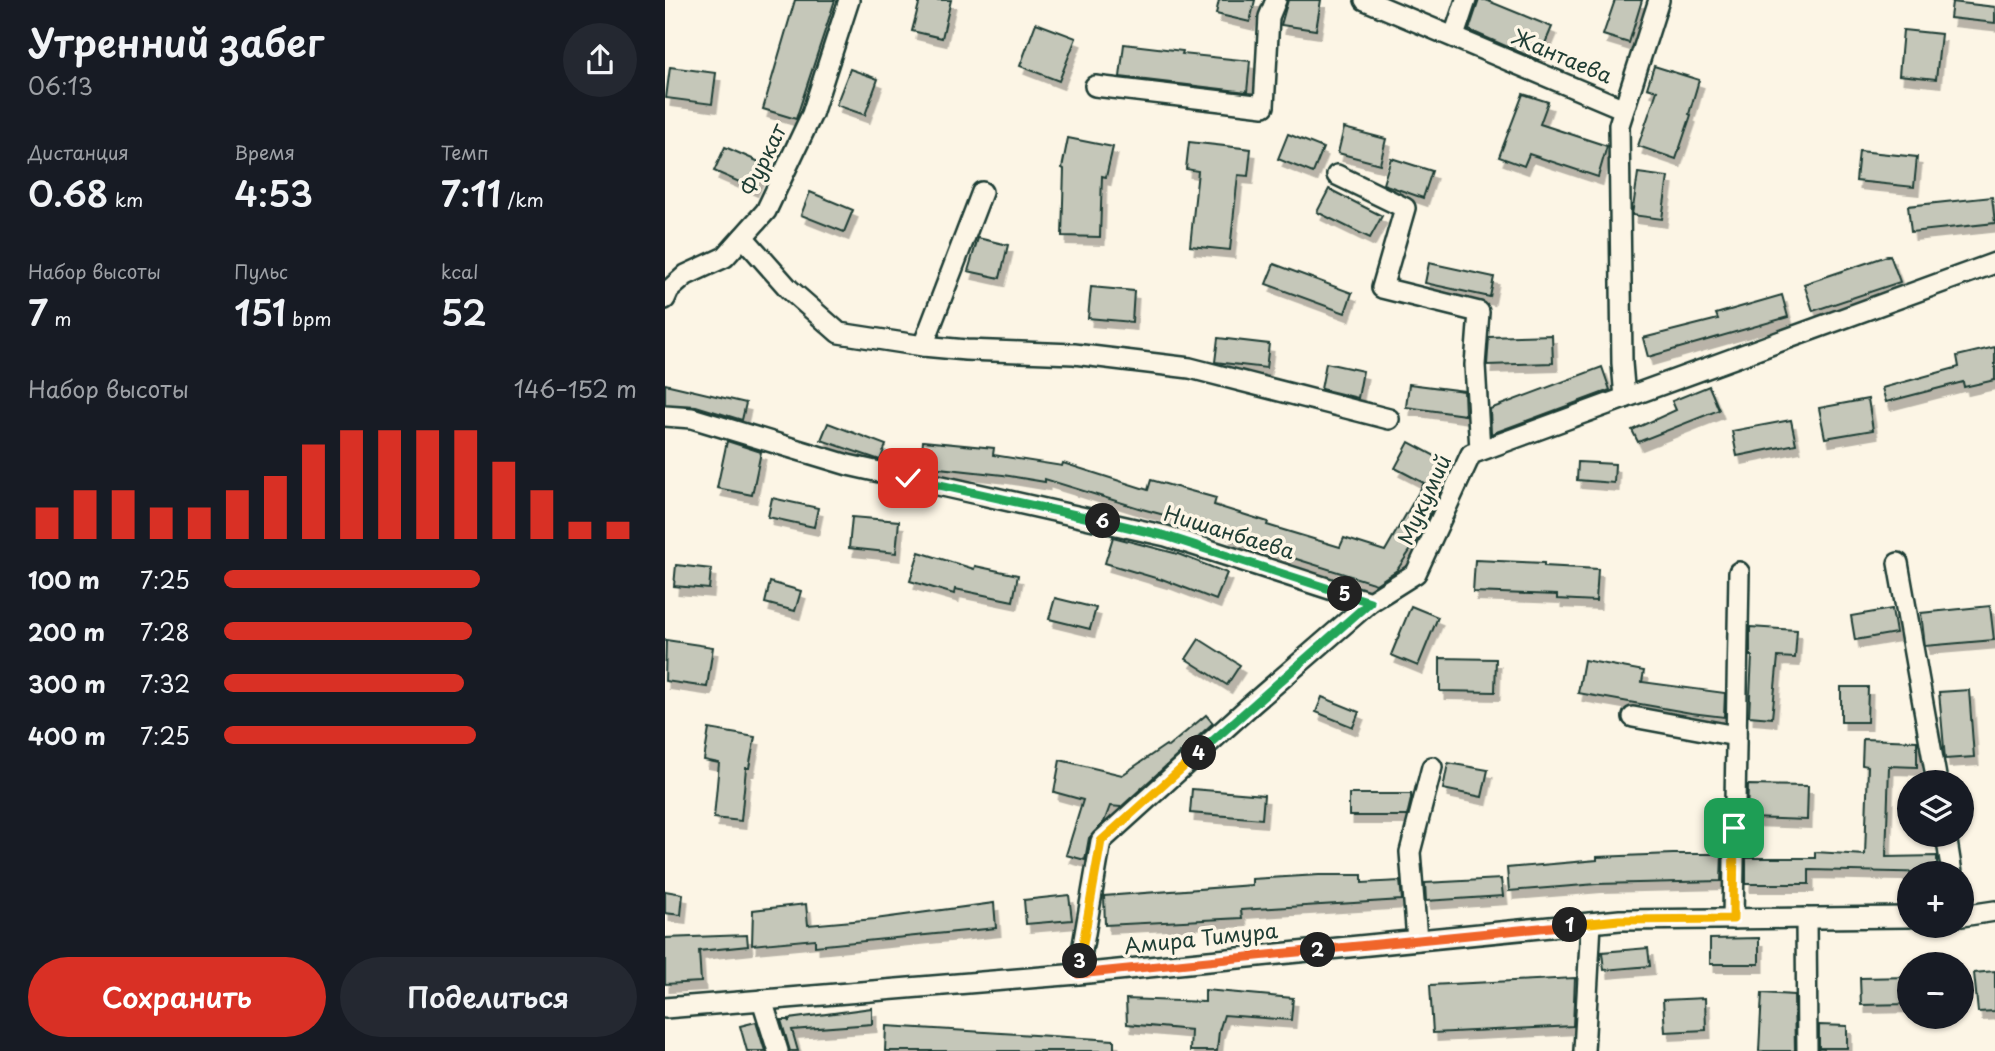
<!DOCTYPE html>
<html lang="ru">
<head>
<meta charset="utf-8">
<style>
  body { margin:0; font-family:"Playpen Sans",sans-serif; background:#242831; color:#f1f3f6; height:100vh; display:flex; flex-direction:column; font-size:26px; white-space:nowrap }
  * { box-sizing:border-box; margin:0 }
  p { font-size:23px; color:#9ea1a6 }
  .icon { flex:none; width:38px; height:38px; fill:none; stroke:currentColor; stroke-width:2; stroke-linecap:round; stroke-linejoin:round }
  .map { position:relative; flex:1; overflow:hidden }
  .sheet { display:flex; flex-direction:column; background:#171b24; width:665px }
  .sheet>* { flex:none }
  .tools { position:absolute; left:1232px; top:770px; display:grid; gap:14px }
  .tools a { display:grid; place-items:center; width:77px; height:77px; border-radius:50%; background:#171b24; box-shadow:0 2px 5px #0004; font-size:35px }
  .pin { position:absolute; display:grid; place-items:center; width:60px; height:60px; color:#fff; margin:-30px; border-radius:14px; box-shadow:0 4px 10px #0006 }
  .km { position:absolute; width:35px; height:35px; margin:-18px; border-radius:50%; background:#222; color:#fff; font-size:19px; line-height:35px; text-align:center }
  .round { display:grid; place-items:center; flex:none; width:74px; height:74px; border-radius:37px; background:#242831 }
  .headline { display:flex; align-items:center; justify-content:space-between; height:119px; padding:0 28px }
  h1 { font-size:38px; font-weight:600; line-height:52px }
  .figures { display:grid; grid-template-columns:repeat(3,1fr); gap:10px; height:119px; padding:7px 28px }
  .figures div { display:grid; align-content:center }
  .figures b { font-size:35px; font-weight:600 }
  .figures small { font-size:19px; font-weight:400 }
  .figures p { font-size:19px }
  .chart { height:196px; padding:14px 28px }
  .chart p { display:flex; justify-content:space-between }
  .chart svg { width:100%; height:126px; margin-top:7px; stroke:#d93025; stroke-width:6 }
  .button { display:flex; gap:14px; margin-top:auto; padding:14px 28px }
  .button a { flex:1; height:80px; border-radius:42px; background:#d93025; color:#fff; font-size:28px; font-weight:600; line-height:80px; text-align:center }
  .button a+a { background:#242831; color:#f1f3f6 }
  ul { padding:0 28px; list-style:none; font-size:23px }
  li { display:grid; grid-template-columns:112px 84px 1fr; align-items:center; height:52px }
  li i { height:18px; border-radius:9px; background:#d93025 }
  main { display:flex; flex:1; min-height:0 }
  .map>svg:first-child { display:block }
</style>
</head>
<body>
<main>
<section class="sheet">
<div class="headline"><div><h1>Утренний забег</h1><p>06:13</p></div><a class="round"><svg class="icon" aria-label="share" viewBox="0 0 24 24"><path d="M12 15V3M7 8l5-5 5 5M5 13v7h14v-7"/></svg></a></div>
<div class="figures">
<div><p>Дистанция</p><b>0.68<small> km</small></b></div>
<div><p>Время</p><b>4:53</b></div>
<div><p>Темп</p><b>7:11<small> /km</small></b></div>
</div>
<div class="figures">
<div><p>Набор высоты</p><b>7<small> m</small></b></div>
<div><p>Пульс</p><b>151<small> bpm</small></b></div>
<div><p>kcal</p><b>52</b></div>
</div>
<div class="chart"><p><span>Набор высоты</span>146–152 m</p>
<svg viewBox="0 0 160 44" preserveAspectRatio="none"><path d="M5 44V33M15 44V27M25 44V27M35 44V33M45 44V33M55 44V27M65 44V22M75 44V11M85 44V6M95 44V6M105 44V6M115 44V6M125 44V17M135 44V27M145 44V38M155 44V38"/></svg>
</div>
<ul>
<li><b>100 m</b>7:25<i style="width:62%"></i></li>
<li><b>200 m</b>7:28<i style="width:60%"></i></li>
<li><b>300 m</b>7:32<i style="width:58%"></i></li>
<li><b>400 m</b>7:25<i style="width:61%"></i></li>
</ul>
<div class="button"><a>Сохранить</a><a>Поделиться</a></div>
</section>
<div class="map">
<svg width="1330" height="1051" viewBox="0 0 1330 1051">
  <defs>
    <filter id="shadow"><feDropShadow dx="4.5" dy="8" stdDeviation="0" flood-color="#0004"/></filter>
  </defs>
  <rect width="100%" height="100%" fill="#fcf5e5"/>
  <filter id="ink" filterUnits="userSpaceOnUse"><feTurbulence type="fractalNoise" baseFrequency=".0143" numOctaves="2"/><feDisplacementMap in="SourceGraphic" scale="14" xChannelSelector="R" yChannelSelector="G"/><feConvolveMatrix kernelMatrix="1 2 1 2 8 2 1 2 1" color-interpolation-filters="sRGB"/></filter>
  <g filter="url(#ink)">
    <g fill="#c5c7b9" stroke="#1f3d34" stroke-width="2" filter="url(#shadow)">
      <path d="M130,0H170L131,119L98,109Z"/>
      <path d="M255,0H286L277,38L247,31Z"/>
      <path d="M554,0H590L585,22L551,14Z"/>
      <path d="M623,0H656L651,30L616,25Z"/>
      <path d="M814,0H821L887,27L873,60L804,30Z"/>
      <path d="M950,0H977L964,43L938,35Z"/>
      <path d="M1287,2L1330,7V23L1285,18Z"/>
      <path d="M371,23L411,38L394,81L355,66Z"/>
      <path d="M1238,30L1276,34L1271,79L1234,75Z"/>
      <path d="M459,44L518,51L517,54L585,61L582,92L455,77Z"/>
      <path d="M989,66L1034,80L1024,114L1026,115L1011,159L973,146L992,91L982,88Z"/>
      <path d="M5,67L51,73L47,104L1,98Z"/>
      <path d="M185,69L213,79L200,115L171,105Z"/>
      <path d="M858,94L883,102L875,124L942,146L933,177L864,154L859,166L834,157Z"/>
      <path d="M679,128L721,139L715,164L673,153Z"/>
      <path d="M623,134L658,148L648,173L613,159Z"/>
      <path d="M403,138L448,147L441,177L437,176L435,237L397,236L399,169L397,168Z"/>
      <path d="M524,142L586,149L583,176L573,175L565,250L525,246L533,171L521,169Z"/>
      <path d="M60,147L99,164L88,188L49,171Z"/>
      <path d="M1194,151L1252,157L1249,187L1191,181Z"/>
      <path d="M726,158L767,171L758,198L718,184Z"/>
      <path d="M973,173L1003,177L997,219L967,215Z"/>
      <path d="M664,189L717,216L705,238L652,212Z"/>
      <path d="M145,192L188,210L179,232L136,215Z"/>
      <path d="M1327,197L1330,223L1246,232L1243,206Z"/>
      <path d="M313,238L343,245L335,278L303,271Z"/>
      <path d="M1225,255L1235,282L1148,311L1139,284Z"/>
      <path d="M764,263L829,277L825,297L760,283Z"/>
      <path d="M609,264L687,293L680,313L601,284Z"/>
      <path d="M426,287L469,291L467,322L423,318Z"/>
      <path d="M1117,295L1123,317L983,357L978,338L1053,319L1051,314Z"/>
      <path d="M887,335L888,363L822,365L824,337Z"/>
      <path d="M553,338L604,344L601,368L550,362Z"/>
      <path d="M1330,347V380L1299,387L1298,382L1221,402L1217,388L1294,367L1292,356Z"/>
      <path d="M661,363L698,371L693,398L656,389Z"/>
      <path d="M937,367L945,390L826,434L825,409Z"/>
      <path d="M0,384L81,403L77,420L31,406L0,404Z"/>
      <path d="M744,384L799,391L800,415L741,407Z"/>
      <path d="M1044,386L1054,410L973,442L967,430L1011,410L1007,401Z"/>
      <path d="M1203,399L1208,430L1160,438L1154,408Z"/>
      <path d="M1126,420L1131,444L1072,456L1067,431Z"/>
      <path d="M163,423L221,445L215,460L156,440Z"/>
      <path d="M62,441L96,452L87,495L52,488Z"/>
      <path d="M258,441L329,448L328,455L397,466L398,463L483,490L486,480L551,498L549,505L603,522L602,525L675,547L679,538L720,551L759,483L730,468L744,442L787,465L755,536L732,570L711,584L561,537L562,532L477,509L380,479V482L338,475L256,466Z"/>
      <path d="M913,462L950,464L949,483L912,480Z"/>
      <path d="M107,498L153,508L149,527L103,517Z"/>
      <path d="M187,517L234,521L231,553L184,548Z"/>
      <path d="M448,537L513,554L562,573L551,600L497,579V580L440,563Z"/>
      <path d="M254,552L309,569L310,566L353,575L348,601L290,589L289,594L245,581Z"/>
      <path d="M810,560L879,563V566L933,569L931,601L892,599V595L808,592Z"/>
      <path d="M11,565L46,569L44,589L9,586Z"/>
      <path d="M105,582L136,591L130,611L100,603Z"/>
      <path d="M390,598L431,608L425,629L384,619Z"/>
      <path d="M746,606L773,617L753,666L726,655Z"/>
      <path d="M1325,606L1329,640L1260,646L1256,613Z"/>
      <path d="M1227,609L1231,633L1190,640L1186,616Z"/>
      <path d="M1085,627L1132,630L1130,658L1113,657L1107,718L1084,716L1087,656H1085Z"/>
      <path d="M534,639L575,665L562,685L521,659Z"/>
      <path d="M1,640L48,647L42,687L0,681Z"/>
      <path d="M775,658L831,659L830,692L775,691Z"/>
      <path d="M919,660L979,671L977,682L1060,693L1059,717L1026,713L913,693Z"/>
      <path d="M1176,687H1203L1202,722H1176Z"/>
      <path d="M1304,690L1309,757L1280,759L1274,692Z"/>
      <path d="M657,697L694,712L688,727L651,712Z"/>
      <path d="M541,715L548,723L456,807L445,806L439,822L424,838L420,860L401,855L418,800L389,792L395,760L457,775L501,745L503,747Z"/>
      <path d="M44,729L90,737L84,768H81L76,821L49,818L54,763L39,760Z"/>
      <path d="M1198,739L1252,741V767L1224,766L1221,857L1272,856V873L1144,870V884H1081V858H1150V852L1200,855L1203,766L1197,765Z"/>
      <path d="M783,763L823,770L817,797L778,789Z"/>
      <path d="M1083,785L1143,786L1142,820L1082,818Z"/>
      <path d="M527,789L599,795L597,819L525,813Z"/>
      <path d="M684,794H746V799L742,816H684Z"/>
      <path d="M1008,854H1057L1056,881L932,884L844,891L842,868L932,860V857Z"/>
      <path d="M654,875H697V883L735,881L737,900L576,910L577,918L440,925L439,896L587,885V879Z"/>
      <path d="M836,879L838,896L761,901L760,883Z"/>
      <path d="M0,891L18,894L16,915L0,913Z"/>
      <path d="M404,895L407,920L361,924L359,900Z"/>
      <path d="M329,903L331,928L150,946V939L87,945L88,910L141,904L143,925L210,919Z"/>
      <path d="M82,935L83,946L34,951L36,982L0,984V938Z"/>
      <path d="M1094,938V964H1045V939Z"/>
      <path d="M983,948L985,966L939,970L937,952Z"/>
      <path d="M1330,971V1011L1313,1012L1309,973Z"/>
      <path d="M1244,977V1004L1196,1005L1195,978Z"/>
      <path d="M910,978L908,1026L768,1033L765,985Z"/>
      <path d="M540,990L628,998L626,1020L559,1015L554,1031L552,1051H525L526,1030L462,1024L461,999L540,1002Z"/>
      <path d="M1097,993L1129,995L1130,1051H1094Z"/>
      <path d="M1040,998L1041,1030L1000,1032L998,1000Z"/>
      <path d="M207,1008V1024L127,1030L133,1051H125L116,1020H123L124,1022V1019Z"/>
      <path d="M91,1022L100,1051H82L75,1026Z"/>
      <path d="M1154,1025L1182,1026V1048H1154Z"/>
      <path d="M221,1026L449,1040V1051H220Z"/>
    </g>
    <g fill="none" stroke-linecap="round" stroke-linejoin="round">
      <g stroke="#1f3d34" stroke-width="24">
        <g id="minor">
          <path d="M700,0L959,109"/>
          <path d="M789,36L801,0"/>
          <path d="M430,86L599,106L604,17L611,0"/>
          <path d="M672,175L740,208L717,288L814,312L810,365L815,450"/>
          <path d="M78,237L124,289L174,333L258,346L317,192"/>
          <path d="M0,299L4,290L21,275L60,257L101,211L147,114L184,0"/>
          <path d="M258,346L301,350L409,354L525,368L724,419"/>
          <path d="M960,398L957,363L954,125L994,0"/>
          <path d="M0,416L27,418L183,465L501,536L705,602"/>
          <path d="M1233,563L1272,782"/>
          <path d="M968,717L1071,736"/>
          <path d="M1281,835L1287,873"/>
          <path d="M1297,916L1330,911"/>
          <path d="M1141,918L1142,1051"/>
          <path d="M1068,919L1074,572"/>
          <path d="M752,940L745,852L767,767"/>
          <path d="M413,974L436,841L585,706L705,602L751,573L806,454L1330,263"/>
          <path d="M97,1000L113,1051"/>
          <path d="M0,1008L413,974L955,920L1244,917"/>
          <path d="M919,1051L926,923"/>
        </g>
      </g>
      <use href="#minor" stroke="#fcf5e5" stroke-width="19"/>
    </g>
  </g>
  <g fill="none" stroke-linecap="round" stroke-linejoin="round" filter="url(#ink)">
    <g stroke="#fff" stroke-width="14">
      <path id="split-1" d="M905,925L954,920L1068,919L1069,828"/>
    </g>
    <g stroke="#fff" stroke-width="14">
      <path id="split-2" d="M653,950L905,925"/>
    </g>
    <g stroke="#fff" stroke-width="14">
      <path id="split-3" d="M415,961L413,974L653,950"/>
    </g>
    <g stroke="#fff" stroke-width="14">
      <path id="split-4" d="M415,961L436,841L534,753"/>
    </g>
    <g stroke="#fff" stroke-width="14">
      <path id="split-5" d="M534,753L705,602L680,594"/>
    </g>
    <g stroke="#fff" stroke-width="14">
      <path id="split-6" d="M438,521L501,536L680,594"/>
    </g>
    <g stroke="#fff" stroke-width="14">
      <path id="split-7" d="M243,478L438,521"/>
    </g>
    <use href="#split-1" stroke="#f5b400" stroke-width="9"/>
    <use href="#split-2" stroke="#f0652b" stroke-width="9"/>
    <use href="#split-3" stroke="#f0652b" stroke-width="9"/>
    <use href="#split-4" stroke="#f5b400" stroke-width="9"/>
    <use href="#split-5" stroke="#22a559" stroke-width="9"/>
    <use href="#split-6" stroke="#22a559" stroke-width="9"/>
    <use href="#split-7" stroke="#22a559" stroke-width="9"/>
  </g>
  <g text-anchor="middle" stroke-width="7" stroke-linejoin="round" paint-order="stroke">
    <g font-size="21" fill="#1f3d34" stroke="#fcf5e5">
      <text transform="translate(897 57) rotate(23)" y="7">Жантаева</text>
      <text transform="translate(99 160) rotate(-64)" y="7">Фуркат</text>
      <text transform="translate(760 500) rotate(-65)" y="7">Мукумий</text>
      <text transform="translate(564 533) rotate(17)" y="7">Нишанбаева</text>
      <text transform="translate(536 939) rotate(-6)" y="7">Амира Тимура</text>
    </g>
  </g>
</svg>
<div class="tools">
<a><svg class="icon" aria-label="layers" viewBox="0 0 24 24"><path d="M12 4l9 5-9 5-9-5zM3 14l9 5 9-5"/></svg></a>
<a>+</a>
<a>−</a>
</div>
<div class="pin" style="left:1069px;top:828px;background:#1e9e55"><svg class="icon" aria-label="arrive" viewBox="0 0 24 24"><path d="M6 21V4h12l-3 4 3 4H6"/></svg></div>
<div class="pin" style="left:243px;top:478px;background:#d93025"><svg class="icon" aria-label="check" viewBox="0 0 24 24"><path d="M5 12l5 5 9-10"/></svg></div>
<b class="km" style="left:905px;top:925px">1</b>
<b class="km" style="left:653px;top:950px">2</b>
<b class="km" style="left:415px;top:961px">3</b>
<b class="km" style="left:534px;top:753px">4</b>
<b class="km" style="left:680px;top:594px">5</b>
<b class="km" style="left:438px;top:521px">6</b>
</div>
</main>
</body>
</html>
